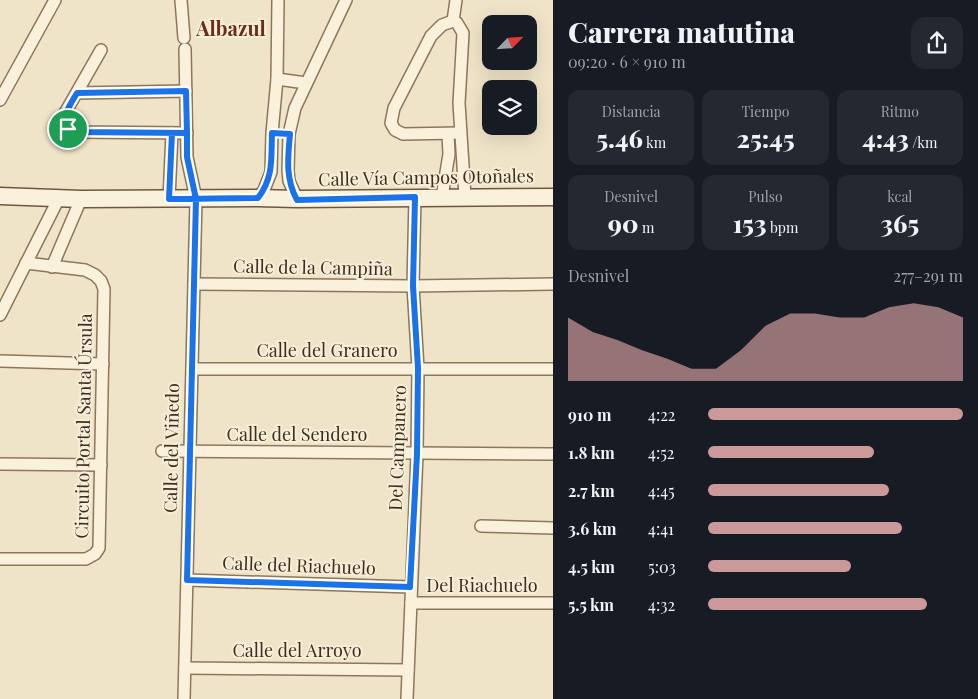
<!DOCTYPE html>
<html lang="es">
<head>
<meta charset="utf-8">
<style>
  body { margin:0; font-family:"Playfair Display",serif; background:#242831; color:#f1f3f6; height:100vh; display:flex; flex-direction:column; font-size:19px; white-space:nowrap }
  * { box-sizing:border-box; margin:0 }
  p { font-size:16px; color:#9ea1a6 }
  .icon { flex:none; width:28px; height:28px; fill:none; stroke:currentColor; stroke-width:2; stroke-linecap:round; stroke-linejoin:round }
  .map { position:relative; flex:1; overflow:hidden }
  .panel { display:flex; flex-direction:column; background:#171b24; width:425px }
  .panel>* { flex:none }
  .needle { width:32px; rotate:65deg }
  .fabs { position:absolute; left:482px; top:15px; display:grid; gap:10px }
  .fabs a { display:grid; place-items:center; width:55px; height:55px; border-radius:10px; background:#171b24; box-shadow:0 5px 20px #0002; font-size:25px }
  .pin { position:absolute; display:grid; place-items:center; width:42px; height:42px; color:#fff; margin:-21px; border:2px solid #fff; border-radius:50%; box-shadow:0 1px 5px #0007 }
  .round { display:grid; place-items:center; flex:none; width:52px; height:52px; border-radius:15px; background:#242831 }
  .overview { display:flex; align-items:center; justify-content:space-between; height:85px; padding:0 15px }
  h1 { font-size:28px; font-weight:800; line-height:38px }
  .stats { display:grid; grid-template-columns:repeat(3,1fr); gap:8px; height:85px; padding:5px 15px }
  .stats div { display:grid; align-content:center; border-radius:12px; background:#242831; text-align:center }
  .stats b { font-size:25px; font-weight:800 }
  .stats small { font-size:14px; font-weight:400 }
  .stats p { font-size:14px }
  .chart { height:140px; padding:10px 15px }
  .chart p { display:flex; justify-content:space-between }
  .chart svg { width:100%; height:90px; margin-top:5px; fill:#cc999b; opacity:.7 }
  ul { padding:0 15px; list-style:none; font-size:16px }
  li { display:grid; grid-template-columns:80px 60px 1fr; align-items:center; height:38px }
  li i { height:12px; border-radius:6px; background:#cc999b }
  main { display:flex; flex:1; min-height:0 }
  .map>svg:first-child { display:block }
</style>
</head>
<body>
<main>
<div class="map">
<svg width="553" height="699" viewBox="0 0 553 699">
  <rect width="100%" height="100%" fill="#f0e4c8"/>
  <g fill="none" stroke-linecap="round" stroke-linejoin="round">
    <g stroke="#8d765c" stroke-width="14">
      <g id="street">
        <path d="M181,0L184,38"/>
        <path d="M453,21L442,25L431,36L394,108L391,123L395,130L403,134L459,133"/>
        <path d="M453,21L457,23L463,33L459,103L465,197"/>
        <path d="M453,21L456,0"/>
        <path d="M101,50L65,113V120L68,129L75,132L187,133"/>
        <path d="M277,79L306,83"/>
        <path d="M77,93L186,91"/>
        <path d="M0,100L55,0"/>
        <path d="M442,197L449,154L448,135"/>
        <path d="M258,198L264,190L271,172L272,133L277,79L278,0"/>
        <path d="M169,199L172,133"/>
        <path d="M297,199L289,181L288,171L289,134L295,108L346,0"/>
        <path d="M52,267L81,199"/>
        <path d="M194,284L413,286L553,284"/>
        <path d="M0,315L59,198"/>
        <path d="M0,361L103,364"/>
        <path d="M192,369H553"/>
        <path d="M162,451L553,454"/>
        <path d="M0,464L101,465"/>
        <path d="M481,526L553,528"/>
        <path d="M0,559H86L95,554L99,548L104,289L101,281L95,275L85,270L26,263"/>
        <path d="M187,580L411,587"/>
        <path d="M411,603H553"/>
        <path d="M185,668L408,670"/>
        <path d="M184,699L196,199L187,157L185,49"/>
        <path d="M407,699L417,454L418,368L413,286L415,197"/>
      </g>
    </g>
    <g stroke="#6f573f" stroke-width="19">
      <path id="secondary" d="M0,196L81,199L258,198L297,199L553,197"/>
    </g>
    <use href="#street" stroke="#faf1dc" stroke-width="11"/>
    <use href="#secondary" stroke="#faf1dc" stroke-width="16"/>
  </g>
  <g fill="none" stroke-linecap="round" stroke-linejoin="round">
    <g stroke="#fff" stroke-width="10">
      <path id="route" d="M68,129L75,132L187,133V157L196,199L187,580L410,587L417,454L418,368L413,286L415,197L297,200C285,178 288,157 290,134L272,133C271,158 274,177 258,198C228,198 199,199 169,199L172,133H187L186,91L77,93C69,107 63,112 68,129"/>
    </g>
    <use href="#route" stroke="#1a73e8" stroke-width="6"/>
  </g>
  <g text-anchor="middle" stroke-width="4" stroke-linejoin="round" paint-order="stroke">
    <g font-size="18" fill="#3d2e20" stroke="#f7eed8">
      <text transform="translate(426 178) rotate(-1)" y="6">Calle Vía Campos Otoñales</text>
      <text transform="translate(313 268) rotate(1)" y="6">Calle de la Campiña</text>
      <text x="327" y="357">Calle del Granero</text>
      <text transform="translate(84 426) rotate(-89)" y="6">Circuito Portal Santa Úrsula</text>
      <text x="297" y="441">Calle del Sendero</text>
      <text transform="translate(172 448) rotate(-89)" y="6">Calle del Viñedo</text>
      <text transform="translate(398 448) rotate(-88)" y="6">Del Campanero</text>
      <text transform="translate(299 566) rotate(2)" y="6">Calle del Riachuelo</text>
      <text x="482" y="592">Del Riachuelo</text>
      <text x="297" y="657">Calle del Arroyo</text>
    </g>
    <g font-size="20" font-weight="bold" fill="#6b2e1e" stroke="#f7eed8">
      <text x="231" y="36">Albazul</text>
    </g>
  </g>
</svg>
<div class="fabs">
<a><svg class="needle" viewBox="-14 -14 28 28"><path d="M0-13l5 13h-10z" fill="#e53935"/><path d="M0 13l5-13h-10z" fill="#9ea1a6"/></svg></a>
<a><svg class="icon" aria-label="layers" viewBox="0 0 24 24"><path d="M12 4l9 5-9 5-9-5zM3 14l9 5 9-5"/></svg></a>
</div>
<div class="pin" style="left:68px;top:129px;background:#1e9e55"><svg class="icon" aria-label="arrive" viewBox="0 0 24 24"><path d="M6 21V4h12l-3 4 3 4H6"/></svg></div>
</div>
<section class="panel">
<div class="overview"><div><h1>Carrera matutina</h1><p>09:20 · 6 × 910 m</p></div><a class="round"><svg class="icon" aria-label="share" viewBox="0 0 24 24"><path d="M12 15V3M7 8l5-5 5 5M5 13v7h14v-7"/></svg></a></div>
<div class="stats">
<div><p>Distancia</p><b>5.46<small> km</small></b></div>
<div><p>Tiempo</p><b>25:45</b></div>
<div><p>Ritmo</p><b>4:43<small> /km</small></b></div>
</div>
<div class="stats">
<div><p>Desnivel</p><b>90<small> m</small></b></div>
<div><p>Pulso</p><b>153<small> bpm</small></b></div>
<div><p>kcal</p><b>365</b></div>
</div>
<div class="chart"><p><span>Desnivel</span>277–291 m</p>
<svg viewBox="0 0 160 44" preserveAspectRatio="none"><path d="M0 44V13L10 20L20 24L30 29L40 33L50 38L60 38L70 29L80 17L90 11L100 11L110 13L120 13L130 8L140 6L150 8L160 13V44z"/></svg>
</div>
<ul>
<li><b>910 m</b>4:22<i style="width:100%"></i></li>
<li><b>1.8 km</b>4:52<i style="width:65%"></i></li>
<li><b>2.7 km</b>4:45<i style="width:71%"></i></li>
<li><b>3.6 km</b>4:41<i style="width:76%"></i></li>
<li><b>4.5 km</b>5:03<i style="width:56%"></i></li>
<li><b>5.5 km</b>4:32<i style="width:86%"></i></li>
</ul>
</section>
</main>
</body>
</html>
